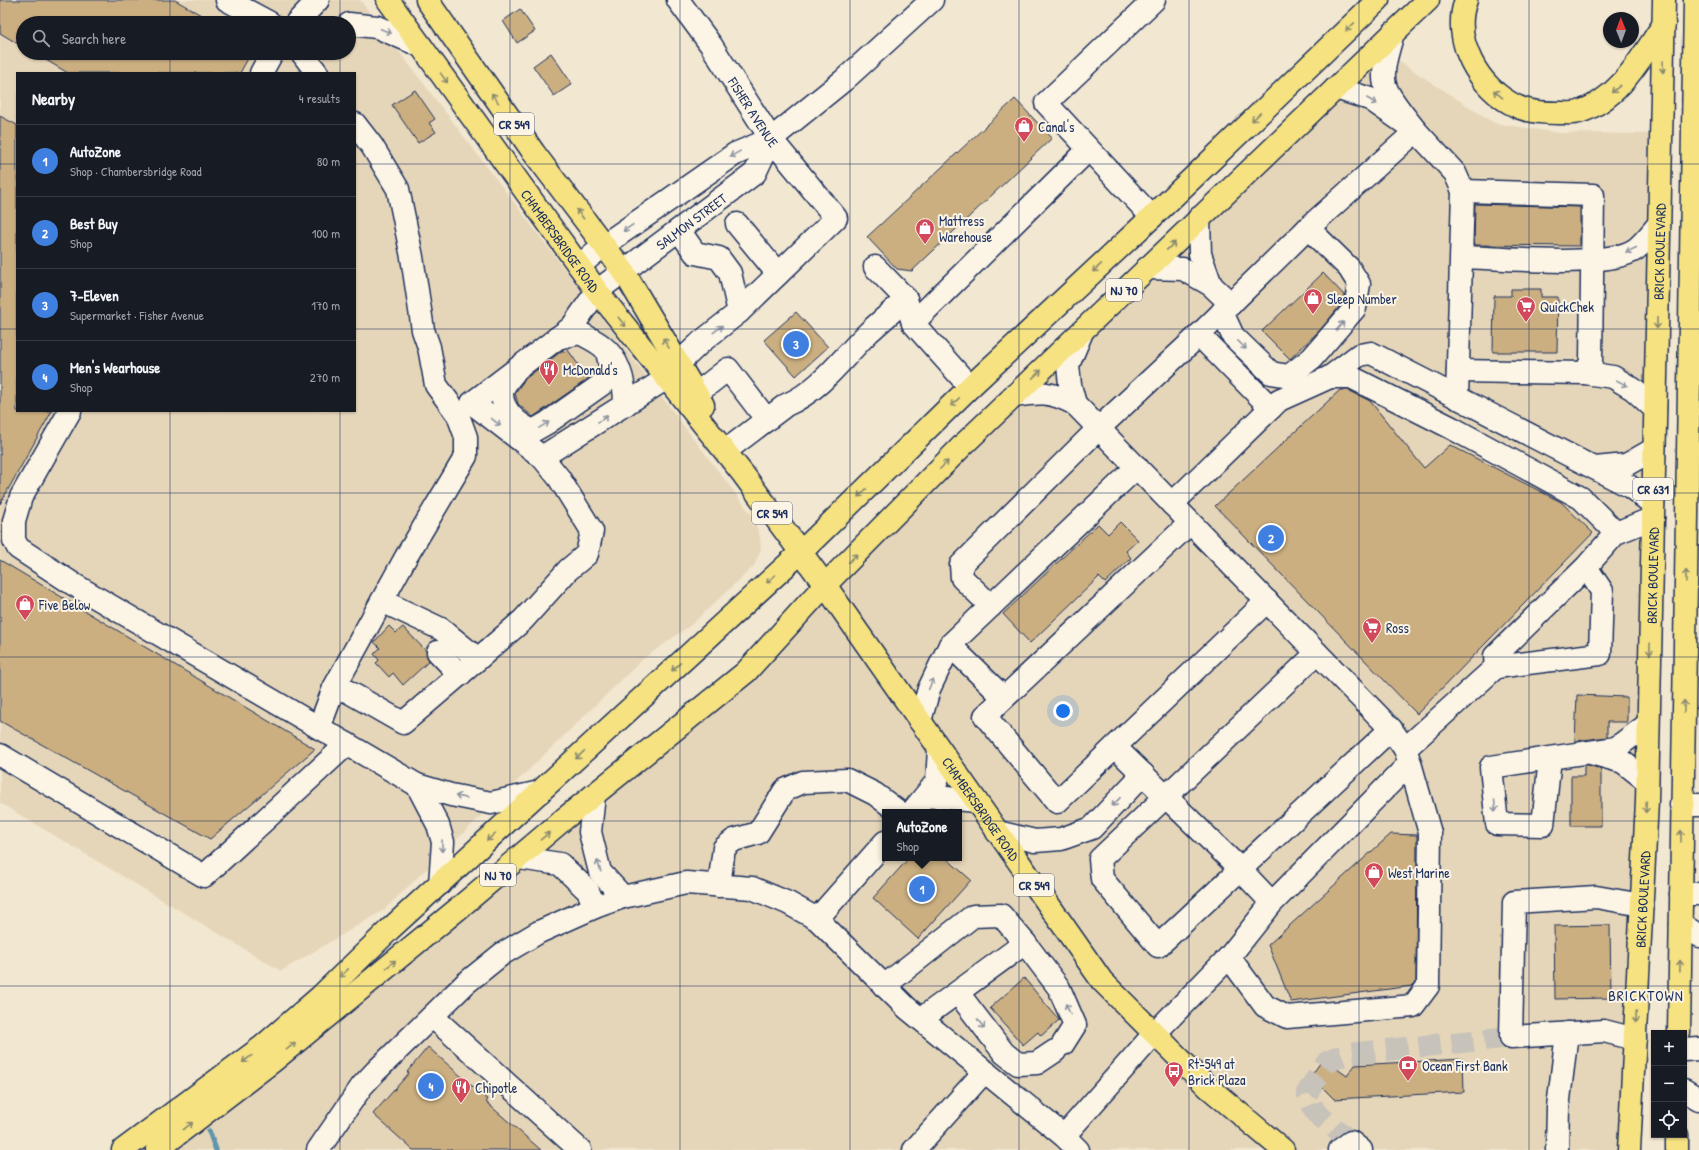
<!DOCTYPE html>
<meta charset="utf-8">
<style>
body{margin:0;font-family:"Patrick Hand",sans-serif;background:#242831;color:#f1f3f6}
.controls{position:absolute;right:12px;bottom:12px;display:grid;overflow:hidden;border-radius:0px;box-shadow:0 1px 3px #0004}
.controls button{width:36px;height:36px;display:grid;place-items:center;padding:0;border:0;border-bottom:1px solid #363941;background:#171b24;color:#f1f3f6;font:20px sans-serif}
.compass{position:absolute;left:1603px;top:12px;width:36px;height:36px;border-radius:50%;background:#171b24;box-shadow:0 1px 3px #0004;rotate:359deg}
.you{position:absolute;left:1063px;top:711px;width:14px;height:14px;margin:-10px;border:3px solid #fff;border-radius:50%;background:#1a73e8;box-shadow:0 0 0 6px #1a73e833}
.badge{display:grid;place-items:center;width:26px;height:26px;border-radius:50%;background:#d1495b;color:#fff;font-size:13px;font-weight:700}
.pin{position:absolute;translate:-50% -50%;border:2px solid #fff;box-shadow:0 1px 4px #0006}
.popup{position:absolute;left:882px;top:809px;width:80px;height:52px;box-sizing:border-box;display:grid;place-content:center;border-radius:0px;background:#171b24;filter:drop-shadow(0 1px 3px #0005);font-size:13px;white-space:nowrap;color:#9ea1a6}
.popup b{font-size:15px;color:#f1f3f6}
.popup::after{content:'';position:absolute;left:50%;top:100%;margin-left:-8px;border:8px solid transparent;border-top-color:#171b24}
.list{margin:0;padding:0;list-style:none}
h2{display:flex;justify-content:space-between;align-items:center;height:52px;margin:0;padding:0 16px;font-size:17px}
h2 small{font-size:13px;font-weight:400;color:#9ea1a6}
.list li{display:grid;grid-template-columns:26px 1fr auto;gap:12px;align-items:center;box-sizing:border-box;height:72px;padding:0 16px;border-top:1px solid #363941}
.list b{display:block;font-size:15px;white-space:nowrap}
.list p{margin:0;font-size:13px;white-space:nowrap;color:#9ea1a6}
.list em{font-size:13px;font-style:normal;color:#9ea1a6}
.icon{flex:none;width:22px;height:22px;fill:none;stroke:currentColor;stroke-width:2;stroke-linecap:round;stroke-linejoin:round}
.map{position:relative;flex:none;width:1699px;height:1150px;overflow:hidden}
.search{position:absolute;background:#171b24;box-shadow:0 1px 3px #0004;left:16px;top:16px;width:340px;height:44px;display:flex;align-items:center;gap:10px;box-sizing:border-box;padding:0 14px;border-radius:22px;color:#9ea1a6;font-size:15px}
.panel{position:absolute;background:#171b24;box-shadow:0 1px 3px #0004;left:16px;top:72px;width:340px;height:340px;border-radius:0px}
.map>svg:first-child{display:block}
.built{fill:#e6d6b9;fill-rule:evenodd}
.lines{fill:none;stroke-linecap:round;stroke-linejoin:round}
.stream{stroke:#5e96ad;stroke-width:5.5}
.building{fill:#cbaf80;stroke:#1b2f5e}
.minor-tunnel{stroke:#c7c2ba;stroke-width:22;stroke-dasharray:22 11;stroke-linecap:butt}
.minor-casing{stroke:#1b2f5e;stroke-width:25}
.major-casing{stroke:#1b2f5e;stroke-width:25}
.highway-casing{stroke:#1b2f5e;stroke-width:25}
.minor{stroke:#fcf5e5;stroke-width:22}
.major{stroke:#f6e281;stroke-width:22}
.highway{stroke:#f6e281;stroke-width:22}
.oneway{stroke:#888870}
.oneway2{stroke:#8c92a2}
.grid{fill:none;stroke:#1b2f5e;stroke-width:1;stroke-opacity:0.55}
.labels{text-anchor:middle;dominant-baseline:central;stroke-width:4;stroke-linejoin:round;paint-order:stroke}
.shield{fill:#fcf5e5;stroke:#5e6a86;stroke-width:1}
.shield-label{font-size:13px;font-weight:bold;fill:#1b2f5e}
.street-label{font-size:14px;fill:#1b2f5e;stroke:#fcf5e5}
.poi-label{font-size:14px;fill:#1b2f5e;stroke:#fcf5e5;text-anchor:start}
.neighbourhood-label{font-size:15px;letter-spacing:1px;fill:#1b2f5e;stroke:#fcf5e5}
</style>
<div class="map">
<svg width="1699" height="1150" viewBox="0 0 1699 1150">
<rect width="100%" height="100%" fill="#f2e7d1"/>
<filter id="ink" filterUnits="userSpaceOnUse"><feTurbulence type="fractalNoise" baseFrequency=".025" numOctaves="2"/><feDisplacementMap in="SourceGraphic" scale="8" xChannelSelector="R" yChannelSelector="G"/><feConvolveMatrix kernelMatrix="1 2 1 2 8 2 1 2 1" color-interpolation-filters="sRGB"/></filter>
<g filter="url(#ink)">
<!-- built -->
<g class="built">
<path d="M0,0H360L754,518L760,537L761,549L754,566L692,624L642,660L384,910L281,971L0,803ZM23,23H349V53H23ZM17,73H355V411H17Z"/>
<path d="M1377,47L1494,123L1559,133L1662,134L1629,1150H157L746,672ZM885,812H959V858H885Z"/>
</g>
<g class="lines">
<!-- stream -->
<path class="stream" d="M209,1131L216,1150"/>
</g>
<!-- building -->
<g class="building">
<path d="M0,0H175L215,23H23V47L0,33Z"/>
<path d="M520,9L535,31L517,43L503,21Z"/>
<path d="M34,53H251L240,73H68Z"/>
<path d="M551,53L572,84L554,96L533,66Z"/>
<path d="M415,90L435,119L429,123L436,132L418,143L392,105Z"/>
<path d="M1015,99L1052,138L912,271L897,269L867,237Z"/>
<path d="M0,116L17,125V411H52L0,504Z"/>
<path d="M1475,204L1580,207V246L1474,245Z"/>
<path d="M1323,273L1344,295L1343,302L1321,329L1290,359L1262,331Z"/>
<path d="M1511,289H1541V297H1558L1557,352H1493L1494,296H1511Z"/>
<path d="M796,312L828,347L796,376L764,340Z"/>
<path d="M563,350L564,352L568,350L588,379L533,417L518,404L515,393L525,379Z"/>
<path d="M1340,390H1348L1370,401L1424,468L1450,445L1561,502L1593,533L1417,714L1215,506Z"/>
<path d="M1120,522L1138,540L1126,551L1131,558L1105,583L1099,577L1030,643L1003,614L1098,524L1108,534Z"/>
<path d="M0,560L315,749L210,839L0,721Z"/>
<path d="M389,626L396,633L403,627L426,651L429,661L403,685L393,673L389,677L376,663L379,660L374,654L380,648L374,642Z"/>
<path d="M1577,695L1627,697V722H1607V737L1575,741Z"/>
<path d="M1584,765H1588L1601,769V826H1571V776H1584Z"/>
<path d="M1391,834L1417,835L1416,982L1412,986L1291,1002L1268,945Z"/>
<path d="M909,858H946L971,880L918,939L873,898Z"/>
<path d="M1610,925L1611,998L1555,999L1554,926Z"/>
<path d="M1024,978L1059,1020L1041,1036L1038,1032L1023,1045L990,1008Z"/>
<path d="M428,1047L488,1100L486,1102L541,1150H413L373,1114L409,1073L407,1072Z"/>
<path d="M1323,1059L1347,1076L1355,1065L1463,1059L1464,1092L1334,1099L1311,1076Z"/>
</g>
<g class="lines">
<!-- minor-tunnel -->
<path class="minor-tunnel" d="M1351,1142L1315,1112L1307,1093L1327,1062L1347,1054L1511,1037"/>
<defs>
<g id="minor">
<path d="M227,0L270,23"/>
<path id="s1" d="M678,0L711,45L771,139L836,218L739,312"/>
<path d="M296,23L318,0"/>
<path d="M349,24L377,27L421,46"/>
<path d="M302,53L317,73"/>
<path d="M261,73L272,53"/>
<path d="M1336,88L1370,99L1416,131C1407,119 1389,99 1385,85C1381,69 1389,48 1393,33"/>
<path d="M1152,217L1046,103L1154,0"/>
<path d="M1199,218L1200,254L1211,285"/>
<path d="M737,224L778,274"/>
<path d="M1463,257C1500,258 1608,269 1636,249C1645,242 1652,232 1659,224"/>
<path d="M579,266L604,245L735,154L771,139L844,80L932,0"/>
<path d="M875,267L906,299L913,323L970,387"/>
<path d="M1147,268L1183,269L1211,285L1231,304"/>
<path d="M1222,312L1233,336L1271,373L1289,376L1312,358L1355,308L1359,284L1349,268L1308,228"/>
<path d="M913,323L1088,150"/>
<path d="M1199,335L1271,408"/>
<path d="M557,338L580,333C587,337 596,341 602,346C620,360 625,383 625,405"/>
<path d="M678,364L701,342L739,312L730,273L719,258L695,253L679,230"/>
<path d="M1458,371L1585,373L1591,362L1593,195L1463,191"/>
<path d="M514,373C509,379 502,386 502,394C502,411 519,425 533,431L547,423L608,380L610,365L607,352"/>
<path d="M1585,373L1613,377L1633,389L1655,409"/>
<path d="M1330,377L1359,355L1371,353L1629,486L1653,504"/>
<path id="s2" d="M667,378L542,457L472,403L572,327L597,291L755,173L771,139"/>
<path d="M696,394L728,369L767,420"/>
<path d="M1013,396C1040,392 1050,391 1075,404L1070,385L1068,365L1082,332"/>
<path d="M70,411L21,497L14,521V540L18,548L73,584L417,785L451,795L491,803L540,792"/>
<path d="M728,449L786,405C820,391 843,357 869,332C881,321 894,310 906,299"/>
<path d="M1595,468L1626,465L1654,449"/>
<path d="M1172,504L1279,400L1330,377H1351L1452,428L1581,498L1616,533L1586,567L1495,656L1496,667L1600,654L1602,591L1586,567"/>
<path d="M1190,523L985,716L1057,802L1267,601"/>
<path d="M1616,533L1653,518"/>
<path d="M991,606L962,578L961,565L1099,428L1199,335L1308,228L1416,131L1455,173L1463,191L1457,398"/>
<path d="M438,652L460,675"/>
<path d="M1317,653L1100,859L1102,879L1158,946L1391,729"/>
<path d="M478,659L523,620L568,570L587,554L592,531L559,478L542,457"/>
<path d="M334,688L347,691L403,723L478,659L441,629L382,601"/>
<path d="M1004,698L950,645L1137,467"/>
<path d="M920,721L929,689L950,645"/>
<path d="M319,728L334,688L406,557L466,456V437L458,415L436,385L429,347L423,330L412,257L398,189L372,146L355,124"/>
<path d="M1115,747L1240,869L1272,903"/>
<path d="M1405,749L1496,667"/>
<path d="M1594,754L1623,762L1647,781"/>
<path d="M0,755L204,876L347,744"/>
<path d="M1550,758L1543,825L1497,824L1491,767L1616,748L1648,724"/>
<path d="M417,785L438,825L443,842L440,884"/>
<path d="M594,795L590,832L600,872L623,897"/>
<path d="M926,796L976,801"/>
<path d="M1681,805H1699"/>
<path d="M912,812L937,781L939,749"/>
<path d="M997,832L1035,841L1061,839L1092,828L1143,774"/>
<path d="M519,858L560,864L588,891L595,907"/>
<path d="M719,886L724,848L734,840L758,833L785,790L803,782L847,780L875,794L899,812"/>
<path d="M1681,894H1699"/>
<path d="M817,919L885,842"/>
<path d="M1681,924L1699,936"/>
<path d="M1229,957L1265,1006L1287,1017L1413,1006L1428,986L1430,833L1410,763"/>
<path d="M884,986L973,916L1001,915L1025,943L1059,988L1075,1025L1063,1044"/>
<path d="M958,993L1004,1053L1018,1064L1037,1063L1055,1051"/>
<path d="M433,1017L580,1150"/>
<path d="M921,1019L1025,943"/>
<path d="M1635,1039L1604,1031L1511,1037L1514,902L1596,897L1642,905"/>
<path d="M1684,1050L1699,1049"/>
<path d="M1684,1090L1699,1099"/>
<path d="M1064,1136L1154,1034L1229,957L1272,903L1410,763L1405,749L1391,729L1075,404"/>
<path d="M318,1150L362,1086L376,1071L466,983L502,954L539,932L595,907L623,897L686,883L752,888L788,903L817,919L907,1008L1064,1136L1078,1150"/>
<path d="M914,1150L985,1071"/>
<path d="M1340,1150L1351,1142L1361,1150"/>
<path d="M1557,1150L1558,1108L1567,1033"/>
</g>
<g id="major">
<path id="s3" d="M388,0L597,291L743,474L825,585L1102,981L1208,1087L1283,1150"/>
<path d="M427,0L534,153L624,272L703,405"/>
<path d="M1679,1033L1695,0"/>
<path id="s4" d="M1629,1150L1647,801L1664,0"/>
<path d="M1677,1150V1135"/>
</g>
<g id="highway">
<path d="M1466,0C1451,40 1479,89 1516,106C1528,112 1544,113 1558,113C1564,113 1573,114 1579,112C1620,99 1641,57 1664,24"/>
<path d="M123,1150L263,1046L321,996L389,930L800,553L970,387L1152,217L1378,0"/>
<path d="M157,1150L273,1061L459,908L564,819L746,672L825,585L965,443L1428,0"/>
</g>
</defs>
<!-- minor casing -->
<use href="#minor" class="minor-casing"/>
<!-- major casing -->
<use href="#major" class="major-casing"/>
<!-- highway casing -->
<use href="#highway" class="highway-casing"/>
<!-- minor -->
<use href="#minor" class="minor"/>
<!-- major -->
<use href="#major" class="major"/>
<!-- highway -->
<use href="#highway" class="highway"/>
</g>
<!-- one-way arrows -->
<defs><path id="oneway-shaft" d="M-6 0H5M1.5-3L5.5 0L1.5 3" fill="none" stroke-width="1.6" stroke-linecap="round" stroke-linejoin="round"/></defs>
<g class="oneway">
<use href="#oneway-shaft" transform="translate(1350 27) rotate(136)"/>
<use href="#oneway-shaft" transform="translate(1663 67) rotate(91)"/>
<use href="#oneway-shaft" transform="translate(444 78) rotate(54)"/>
<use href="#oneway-shaft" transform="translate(1616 89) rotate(141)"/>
<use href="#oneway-shaft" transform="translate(1498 94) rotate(-140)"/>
<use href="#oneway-shaft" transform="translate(495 98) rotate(-125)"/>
<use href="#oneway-shaft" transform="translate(1256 117) rotate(136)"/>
<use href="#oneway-shaft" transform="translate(580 214) rotate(-127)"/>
<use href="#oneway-shaft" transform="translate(1171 246) rotate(-44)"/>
<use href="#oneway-shaft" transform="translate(1097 268) rotate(137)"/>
<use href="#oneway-shaft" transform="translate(622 322) rotate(51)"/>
<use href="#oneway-shaft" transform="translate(1657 323) rotate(91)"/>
<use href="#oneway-shaft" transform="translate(666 343) rotate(-120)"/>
<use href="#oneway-shaft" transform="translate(1037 374) rotate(-43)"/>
<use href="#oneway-shaft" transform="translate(955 402) rotate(136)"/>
<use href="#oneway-shaft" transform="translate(944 465) rotate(-45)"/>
<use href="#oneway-shaft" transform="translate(862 493) rotate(136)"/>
<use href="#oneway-shaft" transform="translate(853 558) rotate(-45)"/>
<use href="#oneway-shaft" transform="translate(1686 576) rotate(-89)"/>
<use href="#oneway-shaft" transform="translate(771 579) rotate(137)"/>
<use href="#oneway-shaft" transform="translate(1650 649) rotate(91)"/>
<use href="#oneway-shaft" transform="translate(676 667) rotate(137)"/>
<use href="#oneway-shaft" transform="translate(1684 706) rotate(-89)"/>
<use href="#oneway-shaft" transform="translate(580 755) rotate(137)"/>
<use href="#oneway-shaft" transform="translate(1646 807) rotate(93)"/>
<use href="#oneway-shaft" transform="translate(545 836) rotate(-40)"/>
<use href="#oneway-shaft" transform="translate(1681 836) rotate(-90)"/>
<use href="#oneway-shaft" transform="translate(491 837) rotate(138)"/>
<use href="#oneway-shaft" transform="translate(391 964) rotate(-39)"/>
<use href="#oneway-shaft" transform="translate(1680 966) rotate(-89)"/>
<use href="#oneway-shaft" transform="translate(344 973) rotate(136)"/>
<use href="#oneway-shaft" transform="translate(1636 1017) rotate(93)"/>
<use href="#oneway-shaft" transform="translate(291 1046) rotate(-39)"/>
<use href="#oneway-shaft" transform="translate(247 1059) rotate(143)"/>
<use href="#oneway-shaft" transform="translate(188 1126) rotate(-38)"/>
</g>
<g class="oneway2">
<use href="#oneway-shaft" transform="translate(386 31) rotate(23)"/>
<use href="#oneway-shaft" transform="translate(1372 101) rotate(30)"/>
<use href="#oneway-shaft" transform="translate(735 154) rotate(151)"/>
<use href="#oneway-shaft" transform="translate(628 228) rotate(145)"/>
<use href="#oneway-shaft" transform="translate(1631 250) rotate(155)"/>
<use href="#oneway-shaft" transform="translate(1340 326) rotate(-49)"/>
<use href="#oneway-shaft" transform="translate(718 329) rotate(-38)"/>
<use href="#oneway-shaft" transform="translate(1242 345) rotate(45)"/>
<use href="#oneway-shaft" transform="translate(1622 383) rotate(28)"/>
<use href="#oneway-shaft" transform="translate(603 419) rotate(-32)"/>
<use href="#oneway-shaft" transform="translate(496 422) rotate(38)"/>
<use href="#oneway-shaft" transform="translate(544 425) rotate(-31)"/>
<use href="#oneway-shaft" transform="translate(931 684) rotate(-66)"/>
<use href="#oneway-shaft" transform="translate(461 797) rotate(-169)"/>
<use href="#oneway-shaft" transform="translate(1116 802) rotate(133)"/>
<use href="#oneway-shaft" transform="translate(1495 806) rotate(85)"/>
<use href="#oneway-shaft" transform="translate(442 846) rotate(91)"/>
<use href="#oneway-shaft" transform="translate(599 866) rotate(-108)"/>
<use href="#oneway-shaft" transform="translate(1068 1009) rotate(-113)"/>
<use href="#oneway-shaft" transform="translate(981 1024) rotate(53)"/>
</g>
</g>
<!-- grid -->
<path class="grid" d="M170,0V23M340,0V23M510,0V1150M680,0V1150M850,0V1150M1019,0V1150M1189,0V1150M1359,0V1150M1529,0V1150M170,53V73M340,53V73M0,164H17M355,164H1699M0,329H17M355,329H1699M170,411V1150M340,411V1150M0,493H1699M0,657H1699M0,821H1699M0,986H1699"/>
<!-- icons -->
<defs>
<symbol id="shop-pin" viewBox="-11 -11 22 30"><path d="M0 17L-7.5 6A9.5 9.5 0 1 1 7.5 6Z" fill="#d1495b" stroke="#fcf5e5"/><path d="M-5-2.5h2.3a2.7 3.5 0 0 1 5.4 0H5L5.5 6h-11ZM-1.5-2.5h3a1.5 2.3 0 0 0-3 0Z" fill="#fff"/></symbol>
<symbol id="supermarket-pin" viewBox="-11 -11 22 30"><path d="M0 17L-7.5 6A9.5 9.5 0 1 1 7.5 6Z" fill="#d1495b" stroke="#fcf5e5"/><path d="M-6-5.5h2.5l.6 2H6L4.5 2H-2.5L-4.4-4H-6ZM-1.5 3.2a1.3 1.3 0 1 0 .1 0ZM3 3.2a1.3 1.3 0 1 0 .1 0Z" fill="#fff"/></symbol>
<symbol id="restaurant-pin" viewBox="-11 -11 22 30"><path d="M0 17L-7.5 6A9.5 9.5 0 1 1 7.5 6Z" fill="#d1495b" stroke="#fcf5e5"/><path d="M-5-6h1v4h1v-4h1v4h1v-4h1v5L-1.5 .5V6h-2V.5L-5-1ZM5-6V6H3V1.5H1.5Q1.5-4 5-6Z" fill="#fff"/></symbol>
<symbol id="bank-pin" viewBox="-11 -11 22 30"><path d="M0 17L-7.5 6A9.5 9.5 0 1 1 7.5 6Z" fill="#d1495b" stroke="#fcf5e5"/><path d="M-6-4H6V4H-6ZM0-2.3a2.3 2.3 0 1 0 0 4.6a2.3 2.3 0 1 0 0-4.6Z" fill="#fff"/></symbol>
<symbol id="bus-pin" viewBox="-11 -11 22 30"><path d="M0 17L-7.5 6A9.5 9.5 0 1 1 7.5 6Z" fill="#d1495b" stroke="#fcf5e5"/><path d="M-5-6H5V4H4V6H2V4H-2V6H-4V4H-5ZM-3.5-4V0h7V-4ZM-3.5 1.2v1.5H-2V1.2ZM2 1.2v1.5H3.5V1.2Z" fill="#fff"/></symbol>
</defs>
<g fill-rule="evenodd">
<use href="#shop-pin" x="1013" y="115" width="22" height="30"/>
<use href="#shop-pin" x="914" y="217" width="22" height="30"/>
<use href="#shop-pin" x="1302" y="287" width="22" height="30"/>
<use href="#supermarket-pin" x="1515" y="295" width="22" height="30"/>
<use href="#restaurant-pin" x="538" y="358" width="22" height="30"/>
<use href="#shop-pin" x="14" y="593" width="22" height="30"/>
<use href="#supermarket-pin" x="1361" y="616" width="22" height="30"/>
<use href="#shop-pin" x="1363" y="861" width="22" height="30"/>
<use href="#bank-pin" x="1397" y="1054" width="22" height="30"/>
<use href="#bus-pin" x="1163" y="1060" width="22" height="30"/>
<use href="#restaurant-pin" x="450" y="1076" width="22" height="30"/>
</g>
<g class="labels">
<!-- shield labels -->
<g class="shield">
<rect x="494" y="113" width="40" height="22" rx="3"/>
<rect x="1106" y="279" width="36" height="22" rx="3"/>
<rect x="1633" y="478" width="40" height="22" rx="3"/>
<rect x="752" y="502" width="40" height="22" rx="3"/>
<rect x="480" y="864" width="36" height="22" rx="3"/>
<rect x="1014" y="874" width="40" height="22" rx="3"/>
</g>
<g class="shield-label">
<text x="514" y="124">CR 549</text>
<text x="1124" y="290">NJ 70</text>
<text x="1653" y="489">CR 631</text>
<text x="772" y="513">CR 549</text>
<text x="498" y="875">NJ 70</text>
<text x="1034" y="885">CR 549</text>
</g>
<!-- street labels -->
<g class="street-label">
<text stroke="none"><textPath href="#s1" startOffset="135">FISHER AVENUE</textPath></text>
<text stroke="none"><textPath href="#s2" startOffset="523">SALMON STREET</textPath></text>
<text stroke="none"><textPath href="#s3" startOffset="296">CHAMBERSBRIDGE ROAD</textPath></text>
<text stroke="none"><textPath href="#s4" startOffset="899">BRICK BOULEVARD</textPath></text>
<text stroke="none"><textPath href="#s4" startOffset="575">BRICK BOULEVARD</textPath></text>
<text stroke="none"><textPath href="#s3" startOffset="1003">CHAMBERSBRIDGE ROAD</textPath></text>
<text stroke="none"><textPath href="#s4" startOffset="251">BRICK BOULEVARD</textPath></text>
</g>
<!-- poi labels -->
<g class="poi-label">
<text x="1038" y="126">Canal's</text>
<text x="939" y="220">Mattress<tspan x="939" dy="16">Warehouse</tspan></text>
<text x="1327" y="298">Sleep Number</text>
<text x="1540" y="306">QuickChek</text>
<text x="563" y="369">McDonald's</text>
<text x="39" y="604">Five Below</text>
<text x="1386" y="627">Ross</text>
<text x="1388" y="872">West Marine</text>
<text x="1188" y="1063">Rt-549 at<tspan x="1188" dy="16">Brick Plaza</tspan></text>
<text x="1422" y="1065">Ocean First Bank</text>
<text x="475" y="1087">Chipotle</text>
</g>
<!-- neighbourhood labels -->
<g class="neighbourhood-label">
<text x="1646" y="995">BRICKTOWN</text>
</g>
</g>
</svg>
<div class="controls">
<button>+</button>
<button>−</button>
<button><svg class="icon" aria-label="locate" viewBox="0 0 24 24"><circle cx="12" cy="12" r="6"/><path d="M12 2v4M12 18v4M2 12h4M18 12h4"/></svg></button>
</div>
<svg class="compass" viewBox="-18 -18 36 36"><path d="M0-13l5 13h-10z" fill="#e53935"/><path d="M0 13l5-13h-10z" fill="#9ea1a6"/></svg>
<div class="you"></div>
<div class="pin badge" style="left:922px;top:889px;background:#3f7fe0">1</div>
<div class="popup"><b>AutoZone</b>Shop</div>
<div class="pin badge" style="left:1271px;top:538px;background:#3f7fe0">2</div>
<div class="pin badge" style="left:796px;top:344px;background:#3f7fe0">3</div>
<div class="pin badge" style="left:431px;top:1086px;background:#3f7fe0">4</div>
<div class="search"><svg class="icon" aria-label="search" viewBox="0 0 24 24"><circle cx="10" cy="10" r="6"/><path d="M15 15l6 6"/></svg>Search here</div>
<section class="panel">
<h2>Nearby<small>4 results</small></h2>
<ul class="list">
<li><span class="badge" style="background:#3f7fe0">1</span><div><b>AutoZone</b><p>Shop · Chambersbridge Road</p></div><em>80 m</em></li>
<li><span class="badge" style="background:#3f7fe0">2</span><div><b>Best Buy</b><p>Shop</p></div><em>100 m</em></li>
<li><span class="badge" style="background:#3f7fe0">3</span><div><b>7-Eleven</b><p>Supermarket · Fisher Avenue</p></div><em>170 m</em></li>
<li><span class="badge" style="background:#3f7fe0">4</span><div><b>Men's Wearhouse</b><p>Shop</p></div><em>270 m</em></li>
</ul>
</section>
</div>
